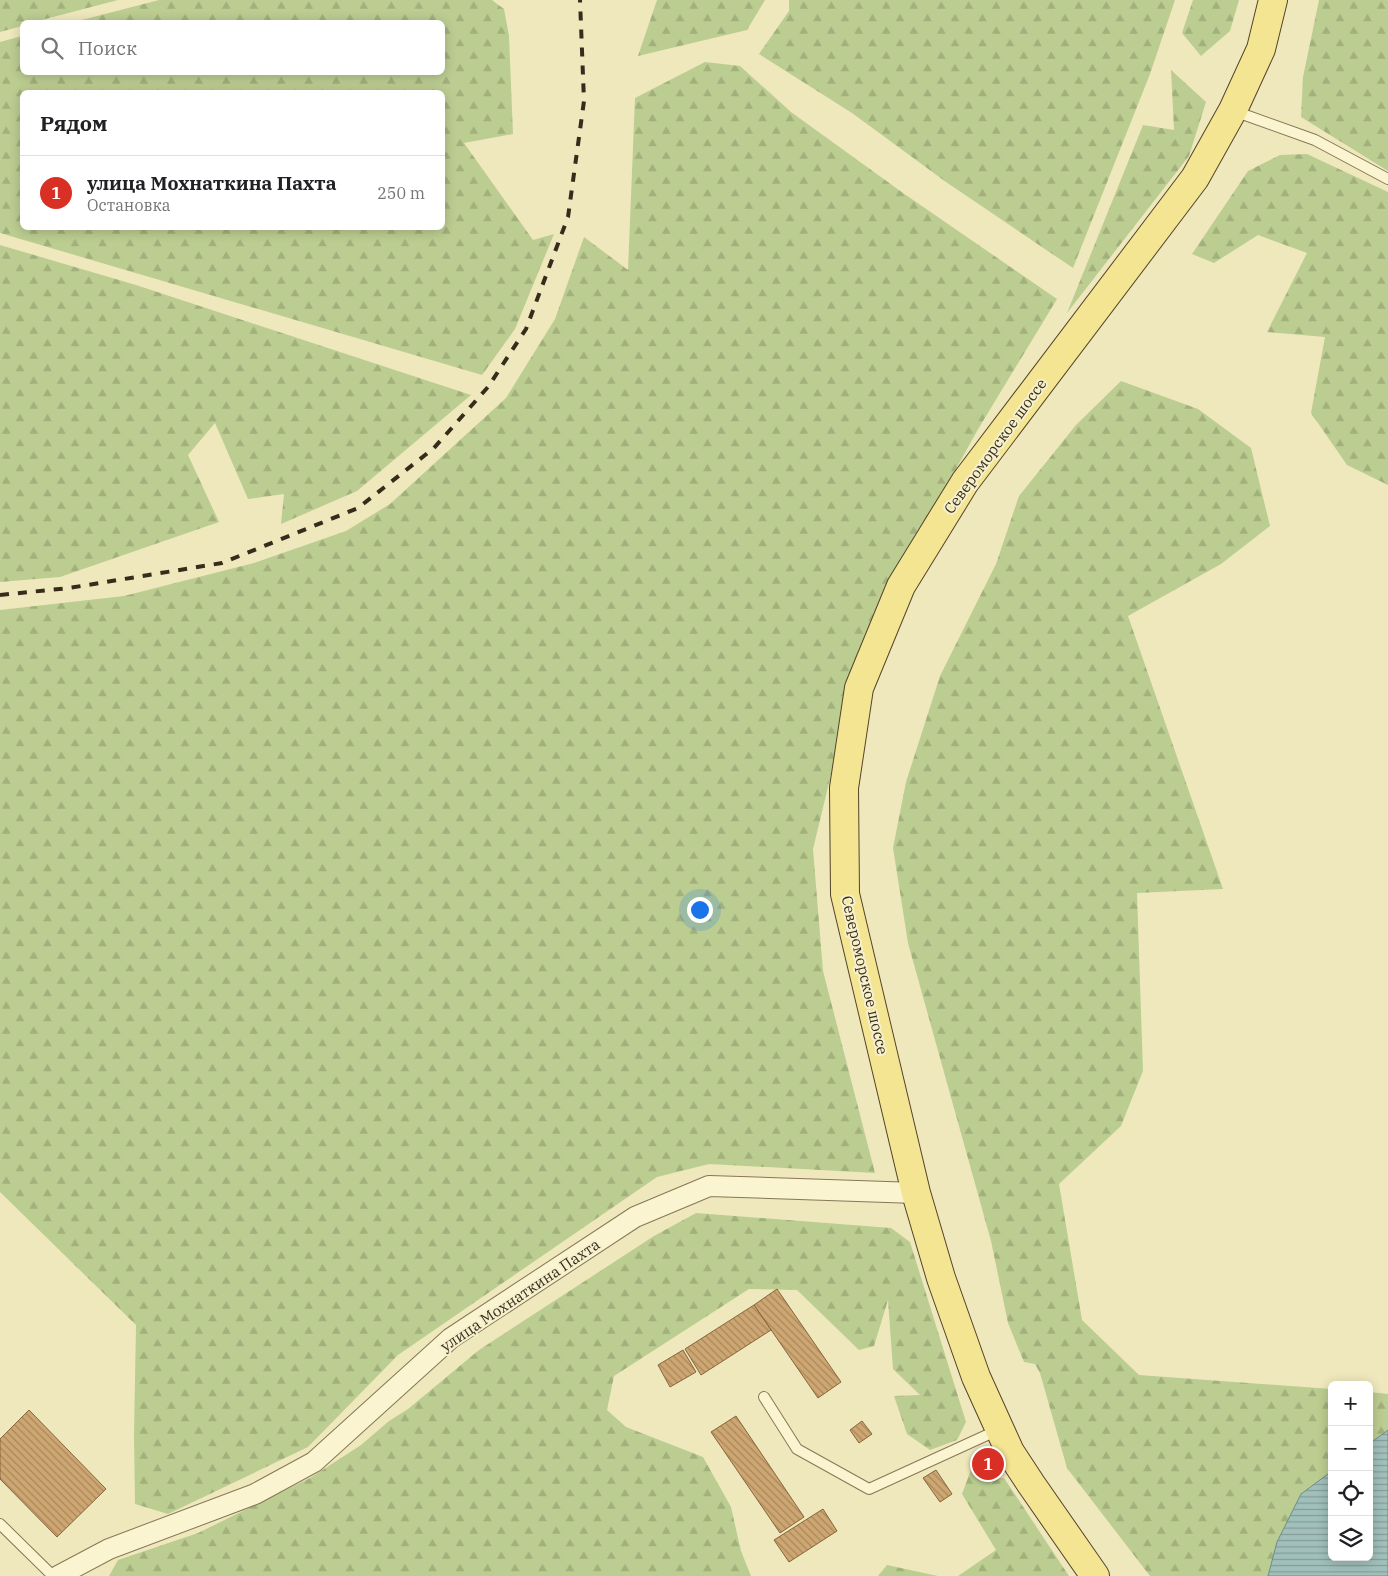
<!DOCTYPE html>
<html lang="ru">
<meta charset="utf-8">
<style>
body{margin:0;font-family:"IBM Plex Serif",serif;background:#f2f2f2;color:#202124}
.controls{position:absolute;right:15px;bottom:15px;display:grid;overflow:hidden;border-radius:8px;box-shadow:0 2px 12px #0003}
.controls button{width:45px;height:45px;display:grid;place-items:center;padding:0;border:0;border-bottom:1px solid #e0e0e0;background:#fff;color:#202124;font:25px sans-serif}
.you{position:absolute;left:699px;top:909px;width:18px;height:18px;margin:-12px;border:4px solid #fff;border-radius:50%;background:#1a73e8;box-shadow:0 0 0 8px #1a73e833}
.badge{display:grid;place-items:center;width:32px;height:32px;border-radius:50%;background:#d93025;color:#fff;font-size:16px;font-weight:700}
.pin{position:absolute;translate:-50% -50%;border:2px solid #fff;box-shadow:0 1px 5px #0006}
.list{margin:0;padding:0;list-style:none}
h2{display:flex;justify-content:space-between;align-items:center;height:65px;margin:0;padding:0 20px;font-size:21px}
h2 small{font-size:16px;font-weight:400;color:#757577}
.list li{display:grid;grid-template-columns:32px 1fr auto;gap:15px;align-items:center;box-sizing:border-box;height:75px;padding:0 20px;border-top:1px solid #e0e0e0}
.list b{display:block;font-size:19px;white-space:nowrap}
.list p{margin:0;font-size:16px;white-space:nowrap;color:#757577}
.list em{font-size:16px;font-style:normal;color:#757577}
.icon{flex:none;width:28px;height:28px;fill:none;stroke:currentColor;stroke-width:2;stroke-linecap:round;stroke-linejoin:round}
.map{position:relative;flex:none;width:1388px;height:1576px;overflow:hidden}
.search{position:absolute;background:#fff;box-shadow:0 2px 12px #0003;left:20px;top:20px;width:425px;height:55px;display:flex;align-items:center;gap:12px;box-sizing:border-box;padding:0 18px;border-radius:8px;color:#757577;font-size:19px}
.panel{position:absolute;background:#fff;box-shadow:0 2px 12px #0003;left:20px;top:90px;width:425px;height:140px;border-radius:8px}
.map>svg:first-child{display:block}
.forest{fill:url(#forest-firs);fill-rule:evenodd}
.water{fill:url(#water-rules);stroke:#688d8a}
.building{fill:url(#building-back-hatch);stroke:#86653b}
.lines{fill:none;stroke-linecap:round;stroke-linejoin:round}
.service-casing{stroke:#877756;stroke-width:12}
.minor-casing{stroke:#877756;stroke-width:22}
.primary-casing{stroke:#54442a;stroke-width:30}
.service{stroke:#faf4d0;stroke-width:10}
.minor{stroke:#faf4d0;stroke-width:20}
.primary{stroke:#f4e592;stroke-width:28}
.rail{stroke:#352c1b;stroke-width:4;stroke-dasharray:9 9;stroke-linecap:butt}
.labels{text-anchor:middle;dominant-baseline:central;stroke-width:4;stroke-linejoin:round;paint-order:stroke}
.street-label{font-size:15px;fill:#352c1b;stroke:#f6f0cc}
</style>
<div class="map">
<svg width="1388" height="1576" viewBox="0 0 1388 1576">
<defs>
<pattern id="forest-firs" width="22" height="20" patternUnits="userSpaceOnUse" patternTransform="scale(1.25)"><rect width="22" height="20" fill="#bccd91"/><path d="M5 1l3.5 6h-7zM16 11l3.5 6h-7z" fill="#a2b07c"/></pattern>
<pattern id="water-rules" width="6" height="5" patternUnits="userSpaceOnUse" patternTransform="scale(1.25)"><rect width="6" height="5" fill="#a1c0bb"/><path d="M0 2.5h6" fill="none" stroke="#849c97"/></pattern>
<pattern id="building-back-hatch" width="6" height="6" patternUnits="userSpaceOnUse" patternTransform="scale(1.25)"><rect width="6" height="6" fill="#cea671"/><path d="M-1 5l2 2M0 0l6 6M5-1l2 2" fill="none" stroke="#a8875c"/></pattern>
</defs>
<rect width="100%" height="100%" fill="#efe8bd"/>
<!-- forest -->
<g class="forest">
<path d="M0,0H118L34,22H22V26L0,32Z"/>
<path d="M159,0H492L504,9L509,36L513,134L464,143L533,240L554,234L515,329L482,375L0,233V42L22,36V72H442V22H74ZM22,92H442V228H22Z"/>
<path d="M657,0H765L747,30L638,56Z"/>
<path d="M789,0H1175L1150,74L1073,268L946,182L852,113L759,54L789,11Z"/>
<path d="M1193,0H1239L1230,31L1201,56L1182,33Z"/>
<path d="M1319,0H1388V171L1301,117L1303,77Z"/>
<path d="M705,62L740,66L791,112L903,193L1057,299L977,431L865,634L813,849L823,971L875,1173L709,1164L657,1177L398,1355L308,1447L168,1514L135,1504L134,1435L136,1325L0,1192V610L124,596L254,563L346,531L390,504L506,398L555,319L584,237L628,270L635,98Z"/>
<path d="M1171,70L1206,102L1189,156L1067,313L1143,125L1174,130Z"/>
<path d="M1307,154L1388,192V485L1347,465L1311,413L1325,337L1267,332L1307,253L1258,235L1214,263L1192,254L1248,171L1280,155Z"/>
<path d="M0,245L136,285L471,395L357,491L281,524L284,494L248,499L215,423L188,455L219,522L60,577L0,582Z"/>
<path d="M1121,381L1198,409L1251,448L1270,526L1221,564L1128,616L1223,889L1137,893L1143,1071L1121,1126L1059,1184L1082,1320L1139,1375L1332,1389V1471L1301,1494L1277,1542L1268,1576H1150L1067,1468L1040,1373L1035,1364L1024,1362L1008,1323L991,1241L908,943L893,848L906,782L940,676L996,564L1019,496L1076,425Z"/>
<path d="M696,1213L891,1228L910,1242L966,1422L957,1440L930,1450L907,1434L894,1396L920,1395L893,1369L888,1300L874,1346L859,1350L797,1290L749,1289L614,1376L607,1410L626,1427L703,1457L731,1507L741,1551L751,1576H109L118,1560L198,1533L310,1478L361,1445L389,1421L408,1409L479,1350L654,1236Z"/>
<path d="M1369,1392L1388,1394V1430L1369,1444Z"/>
<path d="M972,1467L989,1478H1004L1069,1576H958L996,1550L962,1494Z"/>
<path d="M887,1565L938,1576H878Z"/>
</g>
<!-- water -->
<path class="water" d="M1388,1430V1576H1268L1277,1542L1301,1494L1332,1471V1557H1369V1444Z"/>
<!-- building -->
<g class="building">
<path d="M777,1289L841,1382L818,1398L754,1305Z"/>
<path d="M754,1305L771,1330L701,1375L685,1349Z"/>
<path d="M683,1350L696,1372L670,1387L658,1365Z"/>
<path d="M29,1410L106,1489L57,1537L0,1479V1439Z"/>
<path d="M736,1416L804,1517L780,1533L711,1432Z"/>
<path d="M862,1421L872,1434L859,1443L850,1430Z"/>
<path d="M936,1470L952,1494L940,1502L923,1478Z"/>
<path d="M823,1509L837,1531L789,1562L774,1540Z"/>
</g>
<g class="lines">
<defs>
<g id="service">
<path d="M1234,111L1315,140L1388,179"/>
<path d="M764,1397L797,1449L869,1489L998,1430"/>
<path d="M0,1524L53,1576"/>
</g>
<path id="minor" d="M58,1576L109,1549L255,1494L314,1462L451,1338L635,1217L709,1186L916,1193"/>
<path id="primary" d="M1095,1576L1031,1484L1010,1452L976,1377L941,1278L916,1193L845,894L844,788L859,688L901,586L965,482L1195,178L1233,110L1261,49L1273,0"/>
</defs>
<!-- service casing -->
<use href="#service" class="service-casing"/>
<!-- minor casing -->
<use href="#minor" class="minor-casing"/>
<!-- primary casing -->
<use href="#primary" class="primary-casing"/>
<!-- service -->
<use href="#service" class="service"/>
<!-- minor -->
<use href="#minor" class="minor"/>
<!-- primary -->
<use href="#primary" class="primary"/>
<!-- rail -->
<path class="rail" d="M0,595L69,588L222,563L358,508L434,448L488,387L526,329L568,217L584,101L580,0"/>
</g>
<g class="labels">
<!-- street labels -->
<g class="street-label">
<text transform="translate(995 446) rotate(-54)">Североморское шоссе</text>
<text transform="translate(865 975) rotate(77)">Североморское шоссе</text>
<text transform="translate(520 1295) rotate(-34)">улица Мохнаткина Пахта</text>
</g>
</g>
</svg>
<div class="controls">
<button>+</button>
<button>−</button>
<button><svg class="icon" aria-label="locate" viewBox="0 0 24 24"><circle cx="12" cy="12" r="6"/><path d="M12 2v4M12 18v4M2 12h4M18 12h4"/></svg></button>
<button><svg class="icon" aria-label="layers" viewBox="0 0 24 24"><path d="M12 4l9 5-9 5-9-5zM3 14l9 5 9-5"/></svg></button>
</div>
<div class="you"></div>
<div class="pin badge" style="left:988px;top:1464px">1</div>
<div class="search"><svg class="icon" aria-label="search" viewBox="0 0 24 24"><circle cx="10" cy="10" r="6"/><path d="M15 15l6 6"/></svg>Поиск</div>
<section class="panel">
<h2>Рядом<small></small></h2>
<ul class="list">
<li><span class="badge">1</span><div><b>улица Мохнаткина Пахта</b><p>Остановка</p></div><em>250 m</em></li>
</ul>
</section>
</div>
